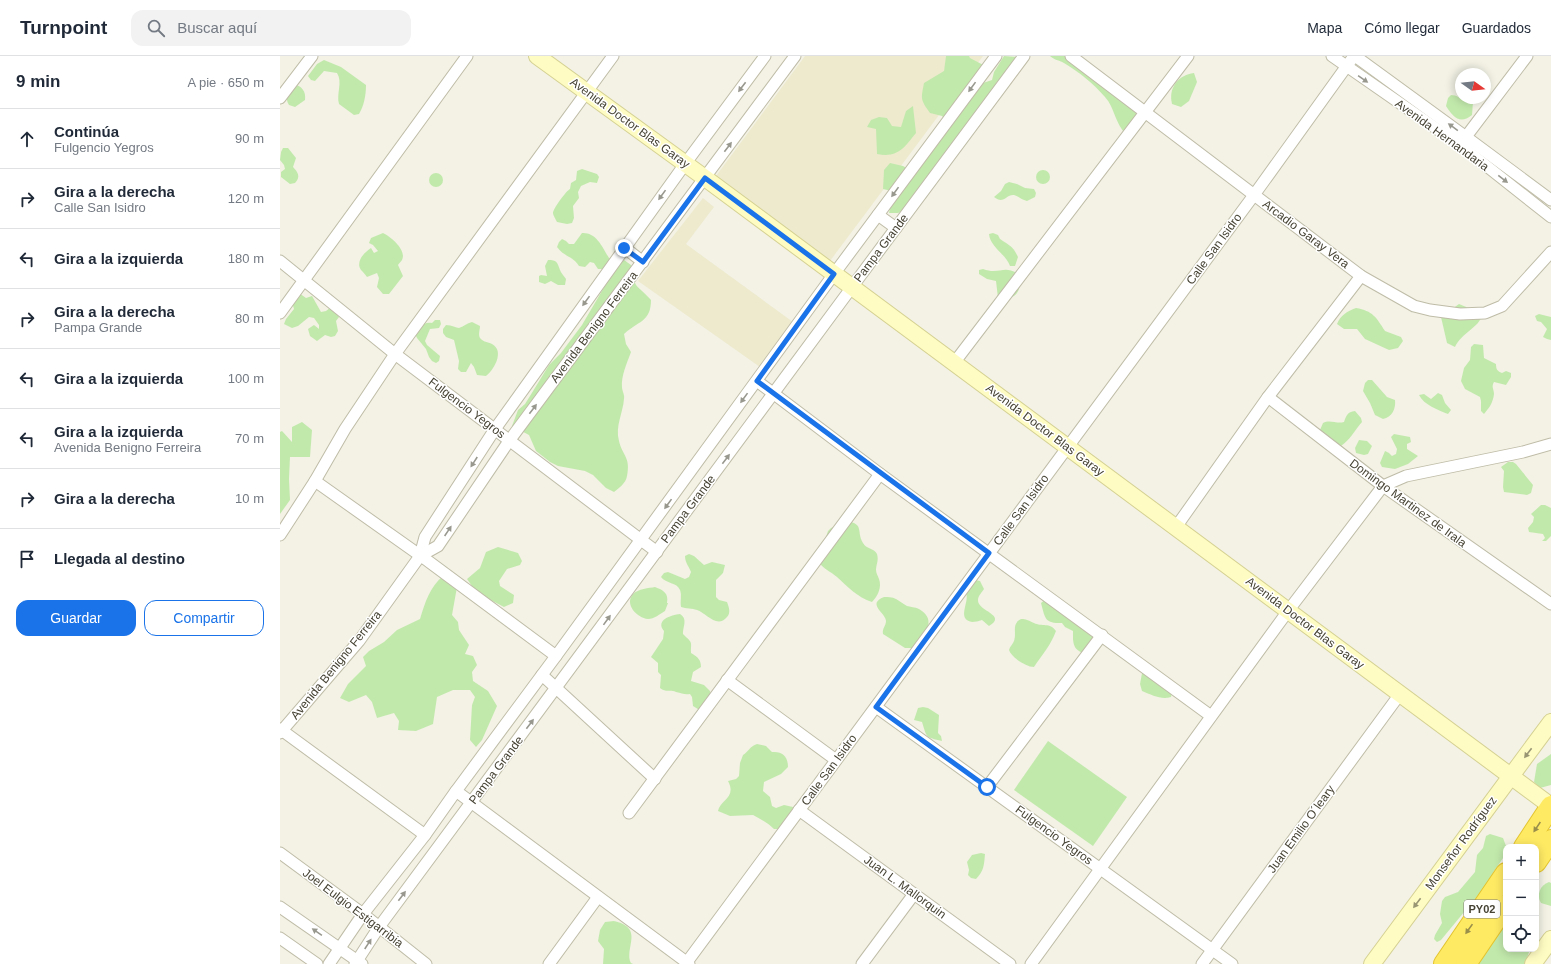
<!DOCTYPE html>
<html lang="es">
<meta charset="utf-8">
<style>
body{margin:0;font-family:Arial,sans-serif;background:#f2f2f3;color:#1f2937}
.controls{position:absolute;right:12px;bottom:12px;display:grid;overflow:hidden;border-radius:8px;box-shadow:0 2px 10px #0003}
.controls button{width:36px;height:36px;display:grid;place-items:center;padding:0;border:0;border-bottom:1px solid #e0e1e3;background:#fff;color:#1f2937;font:20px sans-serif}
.compass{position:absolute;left:1175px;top:12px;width:36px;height:36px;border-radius:50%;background:#fff;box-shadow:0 2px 10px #0003;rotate:105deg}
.stop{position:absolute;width:12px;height:12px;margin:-9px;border:3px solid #1a73e8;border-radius:50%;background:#fff}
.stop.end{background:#1a73e8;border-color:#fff;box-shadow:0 1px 4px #0008}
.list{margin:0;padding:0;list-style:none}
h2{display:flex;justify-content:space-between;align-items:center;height:52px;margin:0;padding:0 16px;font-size:17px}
h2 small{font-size:13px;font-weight:400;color:#747a83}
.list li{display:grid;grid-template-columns:26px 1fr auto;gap:12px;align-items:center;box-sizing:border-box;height:60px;padding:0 16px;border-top:1px solid #e0e1e3}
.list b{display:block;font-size:15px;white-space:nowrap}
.list p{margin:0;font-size:13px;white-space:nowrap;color:#747a83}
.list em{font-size:13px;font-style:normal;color:#747a83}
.actions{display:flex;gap:8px;padding:12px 16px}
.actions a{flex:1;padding:9px 0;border:1px solid #1a73e8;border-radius:12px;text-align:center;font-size:14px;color:#1a73e8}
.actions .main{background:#1a73e8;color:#fff}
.icon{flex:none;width:22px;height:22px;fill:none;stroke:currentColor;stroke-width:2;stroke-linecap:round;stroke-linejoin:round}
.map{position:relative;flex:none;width:1271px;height:908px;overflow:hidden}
header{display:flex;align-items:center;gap:24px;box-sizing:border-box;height:56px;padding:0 20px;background:#fff;border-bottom:1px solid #e0e1e3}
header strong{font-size:19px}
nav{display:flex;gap:22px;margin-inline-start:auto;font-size:14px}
.search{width:280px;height:36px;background:#f2f2f3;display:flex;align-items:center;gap:10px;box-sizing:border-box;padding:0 14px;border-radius:12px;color:#747a83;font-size:15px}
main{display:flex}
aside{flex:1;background:#fff}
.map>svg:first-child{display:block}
.education{fill:#edeace}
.green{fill:#c2e9ac}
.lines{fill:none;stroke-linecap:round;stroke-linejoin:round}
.street-casing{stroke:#bfbca7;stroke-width:13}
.secondary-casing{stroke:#d5d193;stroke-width:18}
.highway-casing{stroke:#e3c42f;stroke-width:22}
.street{stroke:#fff;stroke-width:11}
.secondary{stroke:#fffcc3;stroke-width:16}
.highway{stroke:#ffea64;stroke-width:20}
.oneway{fill:#99988f}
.oneway2{fill:#999674}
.oneway3{fill:#998e4a}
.route{stroke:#1a73e8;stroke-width:5}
.labels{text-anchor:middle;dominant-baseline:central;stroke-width:3;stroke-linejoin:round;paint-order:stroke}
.shield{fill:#fff;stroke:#7e7b71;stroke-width:1}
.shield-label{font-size:11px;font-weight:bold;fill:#464334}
.street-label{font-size:12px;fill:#464334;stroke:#fff}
</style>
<header>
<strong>Turnpoint</strong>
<div class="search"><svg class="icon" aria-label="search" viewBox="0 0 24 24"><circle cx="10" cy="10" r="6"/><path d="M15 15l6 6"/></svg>Buscar aquí</div>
<nav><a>Mapa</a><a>Cómo llegar</a><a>Guardados</a></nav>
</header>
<main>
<aside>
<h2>9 min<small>A pie · 650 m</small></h2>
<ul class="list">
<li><svg class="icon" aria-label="ahead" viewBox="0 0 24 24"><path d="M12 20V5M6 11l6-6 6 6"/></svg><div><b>Continúa</b><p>Fulgencio Yegros</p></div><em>90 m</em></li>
<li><svg class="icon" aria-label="right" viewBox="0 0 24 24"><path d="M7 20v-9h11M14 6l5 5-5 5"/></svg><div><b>Gira a la derecha</b><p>Calle San Isidro</p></div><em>120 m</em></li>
<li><svg class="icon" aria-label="left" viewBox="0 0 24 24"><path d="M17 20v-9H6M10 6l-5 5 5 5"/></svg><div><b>Gira a la izquierda</b></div><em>180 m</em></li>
<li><svg class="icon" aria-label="right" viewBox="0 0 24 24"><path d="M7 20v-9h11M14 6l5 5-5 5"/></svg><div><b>Gira a la derecha</b><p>Pampa Grande</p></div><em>80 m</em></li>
<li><svg class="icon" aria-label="left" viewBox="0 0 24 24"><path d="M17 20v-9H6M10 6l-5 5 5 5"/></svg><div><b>Gira a la izquierda</b></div><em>100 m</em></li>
<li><svg class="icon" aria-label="left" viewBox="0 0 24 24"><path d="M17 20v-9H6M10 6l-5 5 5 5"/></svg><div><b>Gira a la izquierda</b><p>Avenida Benigno Ferreira</p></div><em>70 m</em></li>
<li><svg class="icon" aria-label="right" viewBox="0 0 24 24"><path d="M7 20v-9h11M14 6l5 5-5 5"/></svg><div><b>Gira a la derecha</b></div><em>10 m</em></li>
<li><svg class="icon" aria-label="arrive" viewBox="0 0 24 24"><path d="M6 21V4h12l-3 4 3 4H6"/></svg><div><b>Llegada al destino</b></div></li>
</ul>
<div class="actions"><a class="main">Guardar</a><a>Compartir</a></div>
</aside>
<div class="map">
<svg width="1271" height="908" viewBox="0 0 1271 908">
<rect width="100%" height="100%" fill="#f3f2e5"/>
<!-- education -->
<g class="education">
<path d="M525,0H703L550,205L436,120Z"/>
<path d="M423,142L434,151L406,188L513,266L480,311L358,225Z"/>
</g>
<!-- green -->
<g class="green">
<path d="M666,0H689L690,2L709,12L703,27L712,24L714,16L724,0L737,1L736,5L717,26L686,79L638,148L618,157H609L611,148L620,137L603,133L604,114L610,107L623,110L630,114L668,66L662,60L650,57C640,43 641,43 644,27L664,15Z"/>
<path d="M770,0H799C802,4 806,8 810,11C828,24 859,34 856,62C856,67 849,73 846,78C835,68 835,52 825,41C813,27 799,16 784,7C779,4 774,4 770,0Z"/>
<path d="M44,4L61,11L86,29C86,39 84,50 79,58L74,59L59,48C56,38 63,26 57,17L44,15L35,25L31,24L28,20L37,8Z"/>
<path d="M914,17L917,26L909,45L901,51L892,48C888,32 898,19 914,17Z"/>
<path d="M13,28C22,30 26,35 25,44L15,51L9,49C4,41 9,36 13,28Z"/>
<path d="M1171,39C1177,39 1179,42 1183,44C1187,45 1189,44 1193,46L1192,59C1180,69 1173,61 1166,50L1168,42Z"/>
<path d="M633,50L636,77C624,92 618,102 597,98L596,73L587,71L591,64L599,61L607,62L612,70L621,71L626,55Z"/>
<path d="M3,92H8L16,102L13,111C18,116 21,121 15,127L10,128L1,121V116L5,113L4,109L0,104L1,96Z"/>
<path d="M302,113L317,118L319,121L317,127L310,126L301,130L298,136L299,142L293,150L294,162L292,167L287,168L277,166C276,164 273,159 273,157C273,153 286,135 290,133L291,127L296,124L297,115Z"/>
<circle cx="763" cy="121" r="7"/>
<circle cx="156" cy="124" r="7"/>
<path d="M729,126L737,128L745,132L754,133L756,137L755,141L747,145C742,144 738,140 734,139C726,138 724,149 714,141L721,135L725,128Z"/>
<path d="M103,177C111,181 127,194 122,204C121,206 119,207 118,209L123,220L109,238H103L97,231L99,222L97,217L87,221C85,218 83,216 81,214C75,205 85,196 91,192L94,197L98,195L93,189L89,187L91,182Z"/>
<path d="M302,177C318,176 323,194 331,205L327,213H318L314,207L310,206L305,211L299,210C293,200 284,201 277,191L279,186L282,183L286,185L289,188H294Z"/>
<path d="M713,177L718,179L720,183C730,190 733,190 738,201L735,210H730C726,198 710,191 709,178Z"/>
<path d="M268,204C277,204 277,206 280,214C281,217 284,220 286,223L285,229H278L271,225L265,228L259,226V220L261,219L267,220L265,210Z"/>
<path d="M344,204L351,209C354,234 357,228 371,244C371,266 358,265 344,278L346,288L351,296C347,307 341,320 342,331C342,335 345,339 344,343C343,357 335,370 339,385C342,399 351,401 347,420C346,427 339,432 334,436L326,432L313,419L305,415L278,410L270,406L256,395L249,379L232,370L238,354L245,348L250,340L269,309L281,297L302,269L333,216Z"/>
<path d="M703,213C719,219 723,209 737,217C744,233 737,245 718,242L716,225L707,223L699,218V214Z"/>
<path d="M19,237L26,242L32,240L41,256L46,255L51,251L59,261L56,265L58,275L55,280L51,281L45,279L37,285L30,280L28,273L34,269L39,273V269L34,262L29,261L18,270L12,272L4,268L6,263L14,253L12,246Z"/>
<path d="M1179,248L1203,258C1198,273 1182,276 1175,291L1167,287L1161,261Z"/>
<path d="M1076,252C1093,255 1096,261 1105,275L1121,281L1123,285L1118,292L1109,294L1085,283L1077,273H1064L1057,268C1060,260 1067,255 1076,252Z"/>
<path d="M1259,258L1271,261V284L1267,283L1263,281L1267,273L1261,266L1257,265L1255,260Z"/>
<path d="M155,264H160L161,268L159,272L150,273L145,285L147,289L160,300L159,305L156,307L152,305L149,301L146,293L137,282L135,278C140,272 143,265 152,267Z"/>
<path d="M192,266L200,270C200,274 198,278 200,282C203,286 208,286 212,288C225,295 214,314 206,320L197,319L194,311L191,307L186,316H181L178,313L179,305L174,284L166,281L163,277V273L166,269C172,269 176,272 179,272C183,271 187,267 192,266Z"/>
<path d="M1194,288L1203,289L1204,302L1216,308C1216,313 1217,315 1222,317L1226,315L1231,317V321L1226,329L1214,326C1211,331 1214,333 1214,338C1213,347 1209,352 1204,358L1201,355V345L1200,341L1185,333L1181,325L1184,312L1190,304L1191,291Z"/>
<path d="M1088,324H1092L1107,341L1115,344C1116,353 1112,361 1103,363L1095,359L1090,347L1083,335L1085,327Z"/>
<path d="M1158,337L1162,339L1165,347L1171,354L1168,358C1158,354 1144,349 1139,339L1144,338L1151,343Z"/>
<path d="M1075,355L1081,362L1082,366C1075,374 1070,384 1061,390L1053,386L1040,374L1043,367C1050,363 1056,368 1064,366C1066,360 1067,356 1075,355Z"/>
<path d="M22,366L32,374L30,401H10L9,423L10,444L0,458V376L2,375L12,386V371Z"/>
<path d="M1114,378L1130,381L1131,386L1127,388V393L1138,400L1128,408L1115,413L1102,411L1100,407L1105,395L1109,397L1112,400L1116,398L1117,393L1111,381Z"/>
<path d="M1079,384L1087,385L1092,390L1088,398L1084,399L1076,397L1075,392Z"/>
<path d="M1228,406H1233L1236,408L1253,429L1251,437L1247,439L1224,436L1223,431L1224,415L1221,411Z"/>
<path d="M1261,449H1265L1271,452V480L1266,485H1262L1265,482L1263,478L1249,476L1248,472L1253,466L1254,461L1251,458Z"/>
<path d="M566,465C585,468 576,475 583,487C586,493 594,492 597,498C599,504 596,509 596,514C596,517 598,520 599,523C602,531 598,540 592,546C577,541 568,531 557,521C550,515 543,513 538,505L548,475L551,472Z"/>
<path d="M218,491L238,497L242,505L240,509L227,513L219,525L220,530L234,539L233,547L224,551L197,537L187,523L200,512L206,496Z"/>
<path d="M409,498L414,500L424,509L432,506L445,509L443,517L436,524V541L439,544L447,546C449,551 451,557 447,561C437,573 426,557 417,554C412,552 406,553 401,551C400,545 402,539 400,534C397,526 386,528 381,521L384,517L388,516L405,523L409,521L411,516C409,510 405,507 405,500Z"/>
<path d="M163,520L177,531L172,559L178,566L179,574L189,589L185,598L193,600L197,609L192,616L193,625L208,635L217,650L202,684L196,691L190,684L192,649L195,641L190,634H173L157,641L153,668L136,675L118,674L119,665L114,657L97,662L92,646L86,639L69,646L60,642L68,628L86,610L83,601L89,595L104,586L117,574L140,563C145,546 150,531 163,520Z"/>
<path d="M695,524L700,525L704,533C702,536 698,540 698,544C697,555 728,559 709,570L702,564C699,565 695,566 692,566C676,563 690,546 686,537Z"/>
<path d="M375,531C383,534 389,537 387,547H388L385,555C380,558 374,563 368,563C357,562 344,548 353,538C358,533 369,532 375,531Z"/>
<path d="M604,541C608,541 612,541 616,543C620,545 623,548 627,550C630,551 635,551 639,553C659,565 643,579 634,592H625L603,578C602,572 606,570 606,565C606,557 586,548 604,541Z"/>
<path d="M766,543L812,577L814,582L803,597C792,593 793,585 793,575L785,571L782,567C764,568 765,561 761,547Z"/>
<path d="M400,558C408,563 403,570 403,578C413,588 411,584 411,597C418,601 421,604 421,611L413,616L411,625L424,629L430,635L431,640L421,655L413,650L412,641L410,638C404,639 402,637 396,636C390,633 386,637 380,632L381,619L378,616V607L371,601L383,583L384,575C375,564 391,559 400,558Z"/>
<path d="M741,563C747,563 749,565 754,567C762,571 770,566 776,575C771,589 762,599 754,611C746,611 731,601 729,594C730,590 733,588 734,585C737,576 731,568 741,563Z"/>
<path d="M863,612L892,637L891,641C881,644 872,639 862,635L860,628Z"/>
<path d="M643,651L648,652L659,659L658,677L661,680L662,685C645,681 647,682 642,666L634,664L638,652Z"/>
<path d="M768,685L847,741L813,790L734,734Z"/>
<path d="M477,688L486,690L492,696C502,695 508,700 508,711L501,718L484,726L483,735L490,741L492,750L496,752L504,749L513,751L511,760L499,773H494C488,767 480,763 473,759L450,760L438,755C440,744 457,742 448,725L456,723L459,720L460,707L463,699C468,696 470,690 477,688Z"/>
<path d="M1271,698V729L1260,732L1254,726L1257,708Z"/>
<path d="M1210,778L1223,782L1226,790L1225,799L1213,817L1204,836L1194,844L1161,884L1157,886L1154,883L1155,879L1162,867L1160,858L1162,845L1165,841L1178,836L1195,816L1197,799L1203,792L1206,780Z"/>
<path d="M701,797L705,798C704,809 704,815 696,823L691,822L688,819L689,814L687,806L692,799Z"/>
<path d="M1269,826L1271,827V850L1261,847C1256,839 1260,829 1269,826Z"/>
<path d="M334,865C365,872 344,892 351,907L353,908H323L324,893L318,885L320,874L325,866Z"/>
<path d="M1226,870V893H1250L1245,908H1195L1216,877Z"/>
</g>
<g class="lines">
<defs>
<g id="street">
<path d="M791,0L1081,220L1134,250L1150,254L1180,258L1205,257L1222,250L1271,196"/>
<path d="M1052,0L1180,89L1271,161"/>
<path d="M1075,0L1186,81L1271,144"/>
<path d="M0,42L32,0"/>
<path d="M1182,86L1247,0"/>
<path d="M598,159L616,172"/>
<path d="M345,192L363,206"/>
<path d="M0,205L115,298L377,496"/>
<path d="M0,257L187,0"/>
<path d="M674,307L908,0"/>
<path d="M477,325L600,418L931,660"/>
<path d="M988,341L1103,430L1271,548"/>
<path d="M35,425L148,505L276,600"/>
<path d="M896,471L988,341L1081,220"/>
<path d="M0,479L35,425L65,373L115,298L333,0"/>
<path d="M140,500L158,490L229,385L515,0"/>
<path d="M262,619L375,723"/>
<path d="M447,624L556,704"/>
<path d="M596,651L952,908"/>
<path d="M0,673L145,779"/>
<path d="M0,677L79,585L140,500L145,481L215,373L405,108L485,0"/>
<path d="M707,731L822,579"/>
<path d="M176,735L409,908"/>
<path d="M519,754L730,908"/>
<path d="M349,757L600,418"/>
<path d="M0,797L83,858L146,908"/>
<path d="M0,851L82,908"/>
<path d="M0,882L37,908"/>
<path d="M407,906L974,139L1074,0"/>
<path d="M49,908L83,858L145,779L176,735L276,600L554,218L716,0"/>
<path d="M75,908L99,871L572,231L744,0"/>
<path d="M269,908L318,841"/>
<path d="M582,908L634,838"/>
<path d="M751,908L1008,555L1103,430L1126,420L1243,396L1271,388"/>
<path d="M922,908L1120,638"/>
</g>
<g id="secondary">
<path d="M257,0L425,122L1271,750"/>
<path d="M1092,908L1271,666"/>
<path d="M1253,908L1271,883"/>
</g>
<g id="highway">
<path d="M1244,791L1271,750"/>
<path d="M1256,806L1271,784"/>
<path d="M1164,908L1226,817"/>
<path d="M1186,908L1226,849"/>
</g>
</defs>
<!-- street casing -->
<use href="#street" class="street-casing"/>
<!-- secondary casing -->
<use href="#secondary" class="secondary-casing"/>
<!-- highway casing -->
<use href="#highway" class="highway-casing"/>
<!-- street -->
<use href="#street" class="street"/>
<!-- secondary -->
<use href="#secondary" class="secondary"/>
<!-- highway -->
<use href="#highway" class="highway"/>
</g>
<!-- one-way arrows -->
<defs><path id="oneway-solid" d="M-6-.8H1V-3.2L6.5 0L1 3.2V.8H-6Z"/></defs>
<g class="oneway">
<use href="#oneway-solid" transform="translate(1083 23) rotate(35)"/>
<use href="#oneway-solid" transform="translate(462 31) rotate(127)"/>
<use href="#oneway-solid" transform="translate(692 31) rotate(126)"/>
<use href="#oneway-solid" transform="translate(1173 71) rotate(-144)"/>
<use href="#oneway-solid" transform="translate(448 91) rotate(-53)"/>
<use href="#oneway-solid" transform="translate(1223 123) rotate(38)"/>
<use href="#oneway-solid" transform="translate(615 136) rotate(126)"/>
<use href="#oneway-solid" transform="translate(382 139) rotate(126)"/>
<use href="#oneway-solid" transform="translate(306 245) rotate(126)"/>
<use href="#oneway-solid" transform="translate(464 342) rotate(126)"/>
<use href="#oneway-solid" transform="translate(253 353) rotate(-53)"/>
<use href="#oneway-solid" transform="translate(446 403) rotate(-53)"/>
<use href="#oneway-solid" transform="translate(194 406) rotate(123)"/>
<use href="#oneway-solid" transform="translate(388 448) rotate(126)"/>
<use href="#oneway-solid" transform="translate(168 475) rotate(-56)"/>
<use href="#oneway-solid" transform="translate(327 564) rotate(-54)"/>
<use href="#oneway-solid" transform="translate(250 668) rotate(-53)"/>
<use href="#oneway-solid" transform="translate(122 840) rotate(-53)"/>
<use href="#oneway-solid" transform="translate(37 876) rotate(-145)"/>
<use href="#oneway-solid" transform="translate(88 888) rotate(-57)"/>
</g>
<g class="oneway2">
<use href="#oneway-solid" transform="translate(1248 697) rotate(127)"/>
<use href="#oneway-solid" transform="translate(1137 847) rotate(127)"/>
</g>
<g class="oneway3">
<use href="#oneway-solid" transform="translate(1257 771) rotate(124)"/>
<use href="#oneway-solid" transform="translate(1189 873) rotate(125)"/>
</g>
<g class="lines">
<!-- route -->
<path class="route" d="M344,192L363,206L425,122L554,218L477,325L709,497L596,651L707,731"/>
</g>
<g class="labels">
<!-- shield labels -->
<rect class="shield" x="1184" y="844" width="36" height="18" rx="3"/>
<g class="shield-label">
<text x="1202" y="853">PY02</text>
</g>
<!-- street labels -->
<g class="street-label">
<text transform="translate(350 67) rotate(36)">Avenida Doctor Blas Garay</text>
<text transform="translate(1162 79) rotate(36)">Avenida Hernandaria</text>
<text transform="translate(1026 178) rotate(37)">Arcadio Garay Vera</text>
<text transform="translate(601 192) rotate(-53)">Pampa Grande</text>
<text transform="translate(934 193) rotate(-54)">Calle San Isidro</text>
<text transform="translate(314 271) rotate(-53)">Avenida Benigno Ferreira</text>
<text transform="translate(187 352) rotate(37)">Fulgencio Yegros</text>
<text transform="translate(765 374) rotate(37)">Avenida Doctor Blas Garay</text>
<text transform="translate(1128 447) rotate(36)">Domingo Martinez de Irala</text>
<text transform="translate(408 453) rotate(-53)">Pampa Grande</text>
<text transform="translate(741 454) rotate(-54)">Calle San Isidro</text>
<text transform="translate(1025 567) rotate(37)">Avenida Doctor Blas Garay</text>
<text transform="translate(56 609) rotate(-51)">Avenida Benigno Ferreira</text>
<text transform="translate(216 714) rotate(-53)">Pampa Grande</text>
<text transform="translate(549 714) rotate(-54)">Calle San Isidro</text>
<text transform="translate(1021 773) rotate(-54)">Juan Emilio O´leary</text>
<text transform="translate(774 779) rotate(36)">Fulgencio Yegros</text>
<text transform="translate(1181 787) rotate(-54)">Monseñor Rodríguez</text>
<text transform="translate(625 831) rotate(36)">Juan L. Mallorquin</text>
<text transform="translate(73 852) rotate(37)">Joel Eulgio Estigarribia</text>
</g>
</g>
</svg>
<div class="controls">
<button>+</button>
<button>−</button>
<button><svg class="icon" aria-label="locate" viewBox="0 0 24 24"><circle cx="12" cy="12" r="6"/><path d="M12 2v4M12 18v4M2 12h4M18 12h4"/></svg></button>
</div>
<svg class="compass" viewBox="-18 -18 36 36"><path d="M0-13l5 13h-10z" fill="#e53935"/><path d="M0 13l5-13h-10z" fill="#747a83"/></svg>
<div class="stop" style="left:707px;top:731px"></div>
<div class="stop end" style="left:344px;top:192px"></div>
</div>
</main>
